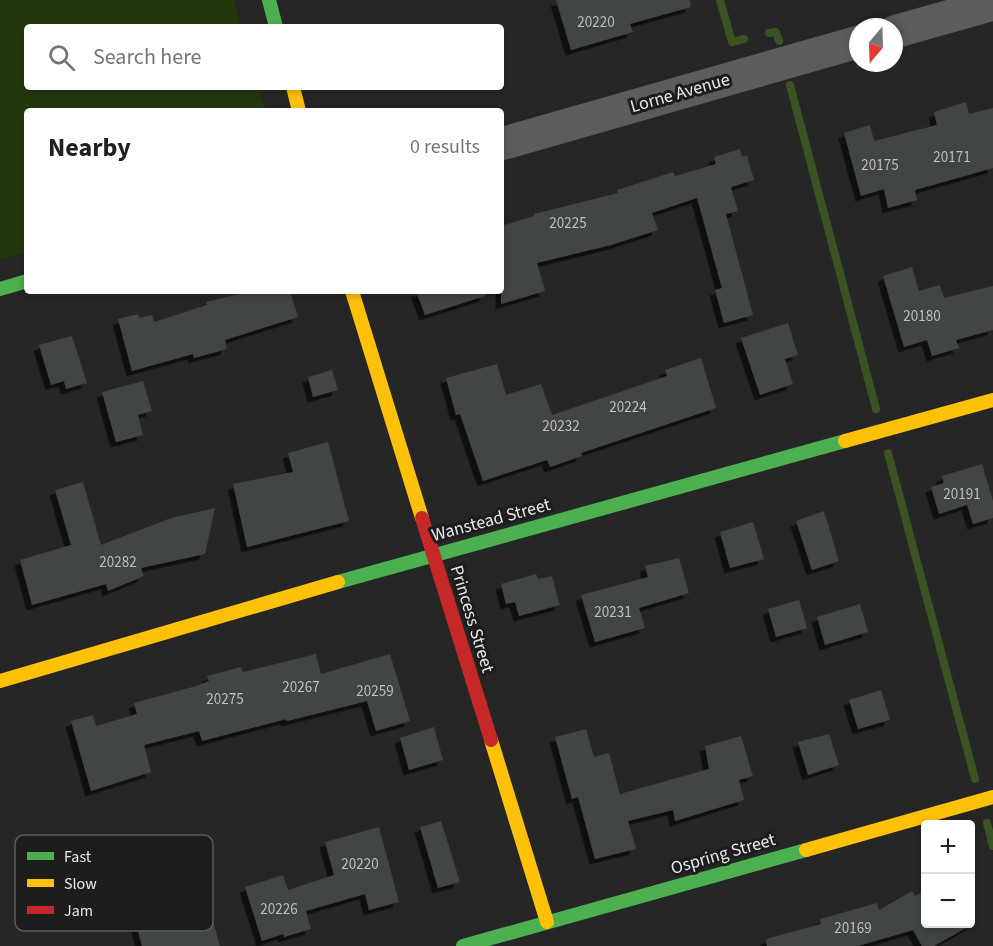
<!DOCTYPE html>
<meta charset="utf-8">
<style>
body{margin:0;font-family:"Source Sans 3",sans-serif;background:#f6f6f6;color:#202124}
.controls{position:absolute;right:18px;bottom:18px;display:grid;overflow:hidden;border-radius:6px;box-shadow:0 3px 9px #0003}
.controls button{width:54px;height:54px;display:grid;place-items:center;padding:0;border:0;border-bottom:2px solid #e0e0e0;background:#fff;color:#202124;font:30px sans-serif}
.compass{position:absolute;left:849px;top:18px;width:54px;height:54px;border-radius:50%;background:#fff;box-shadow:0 3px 9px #0003;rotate:199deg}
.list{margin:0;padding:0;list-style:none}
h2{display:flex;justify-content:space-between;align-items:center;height:78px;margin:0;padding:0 24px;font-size:26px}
h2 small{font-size:20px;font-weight:400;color:#757577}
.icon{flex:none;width:33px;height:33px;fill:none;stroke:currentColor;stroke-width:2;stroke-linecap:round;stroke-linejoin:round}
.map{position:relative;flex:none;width:993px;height:946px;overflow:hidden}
.search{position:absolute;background:#fff;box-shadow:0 3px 9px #0003;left:24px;top:24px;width:480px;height:66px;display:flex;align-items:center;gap:15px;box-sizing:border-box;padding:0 21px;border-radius:6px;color:#757577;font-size:22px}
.panel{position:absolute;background:#fff;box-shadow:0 3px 9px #0003;left:24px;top:108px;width:480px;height:186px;border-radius:6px}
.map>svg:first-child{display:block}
.green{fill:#23370d}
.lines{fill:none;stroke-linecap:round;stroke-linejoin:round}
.stream{stroke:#3b5323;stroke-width:8}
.building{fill:#434444;filter:url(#shadow)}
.street{stroke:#5b5c5b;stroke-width:33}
.fast{stroke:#4caf50;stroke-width:14}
.slow{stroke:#ffc107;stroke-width:14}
.jam{stroke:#c62828;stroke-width:14}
.labels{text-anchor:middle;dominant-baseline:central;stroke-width:6;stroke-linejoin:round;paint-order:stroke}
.number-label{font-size:15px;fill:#bebfbe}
.street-label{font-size:18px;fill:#e7e8e7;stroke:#1d1e1c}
.key{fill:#1d1e1c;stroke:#5a5b59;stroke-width:1.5}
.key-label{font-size:16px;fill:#e7e8e7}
</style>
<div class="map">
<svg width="993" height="946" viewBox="0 0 993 946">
<defs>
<filter id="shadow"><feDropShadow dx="-5.5" dy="5.5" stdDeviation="0" flood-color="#0009"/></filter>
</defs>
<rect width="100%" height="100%" fill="#262626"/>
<!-- green -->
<path class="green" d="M0,0H234L241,27H27V87H259L265,111H27V252L0,260Z"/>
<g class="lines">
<!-- stream -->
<g class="stream">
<path d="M720,0L732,42L744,39"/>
<path d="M769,33L776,32L779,41"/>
<path d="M790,85L876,409"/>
<path d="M888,453L975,779"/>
<path d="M987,823L993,846"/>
</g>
</g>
<!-- building -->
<g class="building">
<path d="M556,0H690L691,7L630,24L633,32L571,50Z"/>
<path d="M966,102L969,114L993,108V168L915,190L917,200L888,208L884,189L861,196L844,133L870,125L874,141L937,125L934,112Z"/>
<path d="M740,149L742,157L747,155L754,180L731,187L738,211L726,214L753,315L724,323L715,290L722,288L697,198L652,213L658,230L611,245L537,263L545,291L501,304V226L534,216V214L618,193L617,190L673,172L675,176L716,164L714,157Z"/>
<path d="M912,267L919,291L940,285L944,298L993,286V330L956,340L959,348L932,356L927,340L904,347L883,276Z"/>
<path d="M251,291H290L298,317L225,340L227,349L194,358L193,354L132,371L118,319L138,314L139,318L152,315L154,322L207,305L206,302Z"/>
<path d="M416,291H485V296L425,315Z"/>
<path d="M788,323L798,355L785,359L793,384L760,395L741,338Z"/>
<path d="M72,336L87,383L66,389L64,381L51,385L39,345Z"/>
<path d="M701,358L716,408L581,453L582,456L550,467L547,460L483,481L460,414L456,415L446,378L497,364L506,395L541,384L552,415L667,376L665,370Z"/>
<path d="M332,370L338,390L313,397L308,377Z"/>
<path d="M143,381L152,411L138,415L143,435L116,442L102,392Z"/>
<path d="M328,442L349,521L247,547L233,484L293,472L288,453Z"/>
<path d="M982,464L993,501V518L973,524L967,505L939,514L931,487L944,483L942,476Z"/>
<path d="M83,482L101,545L171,518L215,508L205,554L141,568L144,576L108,591L106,584L32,605L20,560L71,545L55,490Z"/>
<path d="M824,511L839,561L812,570L796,521Z"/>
<path d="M753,522L764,559L730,568L720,532Z"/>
<path d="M679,558L689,593L639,608L645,628L595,642L581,595L648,577L645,566Z"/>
<path d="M536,574L538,579L552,576L560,605L519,616L515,602L506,604L501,584Z"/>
<path d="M799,600L807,628L776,637L768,609Z"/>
<path d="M860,604L868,632L825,645L817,617Z"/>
<path d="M316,654L321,674L390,654L410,721L376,731L367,701L287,721L286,719L202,741L199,731L144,745L151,772L91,791L71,721L93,715L96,726L137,714L134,703L196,686L209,681L207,676L241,667L243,672Z"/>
<path d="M881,690L890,720L858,729L849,700Z"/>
<path d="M434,727L443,760L409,770L400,738Z"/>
<path d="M586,729L594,757L609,753L620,794L709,769L705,746L741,736L753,776L739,780L744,800L675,821L673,810L628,821L636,849L595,859L578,797L572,799L555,737Z"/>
<path d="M829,734L839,765L808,775L798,742Z"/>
<path d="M441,821L460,882L438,888L420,827Z"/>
<path d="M379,827L399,902L369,910L365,894L306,911L311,929L284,937L283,934L262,941L245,887L283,875L288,890L334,875L325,842Z"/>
<path d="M155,876L166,915L208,903L220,946H142L125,884Z"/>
<path d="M926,890V924H973L934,946H922L913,930L858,946H767L766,939L821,924L820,919L877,903L879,910L912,891L915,896Z"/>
</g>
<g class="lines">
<!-- street -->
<g class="street">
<path d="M894,32L993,4"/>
<path d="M501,144L858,42"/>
</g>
<!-- fast -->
<g class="fast">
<path d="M269,0L276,27"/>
<path d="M0,289L27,281"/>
<path d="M338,582L845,441"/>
<path d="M463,946L806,850"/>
</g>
<!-- slow -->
<g class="slow">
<path d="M293,87L299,111"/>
<path d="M352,291L422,518"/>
<path d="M845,441L993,400"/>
<path d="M0,681L338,582"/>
<path d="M491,740L547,922"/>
<path d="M806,850L993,797"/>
</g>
<!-- jam -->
<path class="jam" d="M422,518L491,740"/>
</g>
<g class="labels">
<!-- number labels -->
<g class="number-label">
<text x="596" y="22">20220</text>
<text x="952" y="157">20171</text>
<text x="880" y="165">20175</text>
<text x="568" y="223">20225</text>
<text x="922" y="316">20180</text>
<text x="628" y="407">20224</text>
<text x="561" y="426">20232</text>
<text x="962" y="494">20191</text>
<text x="118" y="562">20282</text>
<text x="613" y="612">20231</text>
<text x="301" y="687">20267</text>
<text x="375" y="691">20259</text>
<text x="225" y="699">20275</text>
<text x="360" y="864">20220</text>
<text x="279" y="909">20226</text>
<text x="853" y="928">20169</text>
</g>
<!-- street labels -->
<g class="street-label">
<text transform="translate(680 93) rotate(-16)">Lorne Avenue</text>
<text transform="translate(491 520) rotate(-15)">Wanstead Street</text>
<text transform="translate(472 619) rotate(73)">Princess Street</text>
<text transform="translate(723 854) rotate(-16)">Ospring Street</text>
</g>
</g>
<!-- legend -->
<rect x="15" y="835" width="198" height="96" rx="9" class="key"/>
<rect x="27" y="852" width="27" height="8" fill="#4caf50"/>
<rect x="27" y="879" width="27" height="8" fill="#ffc107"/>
<rect x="27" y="906" width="27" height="8" fill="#c62828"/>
<g class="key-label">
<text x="64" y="862">Fast</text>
<text x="64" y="889">Slow</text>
<text x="64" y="916">Jam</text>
</g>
</svg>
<div class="controls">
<button>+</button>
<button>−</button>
</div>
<svg class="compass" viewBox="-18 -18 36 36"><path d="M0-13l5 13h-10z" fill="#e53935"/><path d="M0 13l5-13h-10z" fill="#757577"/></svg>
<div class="search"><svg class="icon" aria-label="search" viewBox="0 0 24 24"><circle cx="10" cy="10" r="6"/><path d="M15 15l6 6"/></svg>Search here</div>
<section class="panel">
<h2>Nearby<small>0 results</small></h2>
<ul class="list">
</ul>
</section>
</div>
